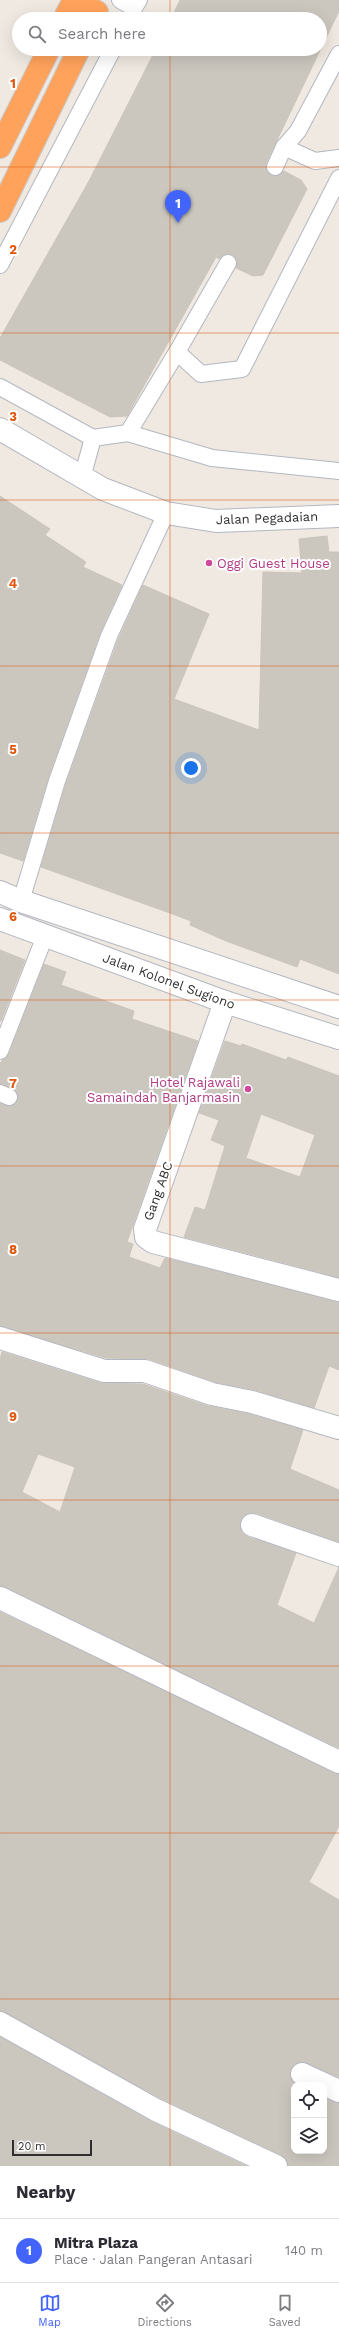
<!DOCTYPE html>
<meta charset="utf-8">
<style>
body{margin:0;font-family:"Work Sans",sans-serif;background:#f7f7f7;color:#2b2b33}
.controls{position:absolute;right:12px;bottom:12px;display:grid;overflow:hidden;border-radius:8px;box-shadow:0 4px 16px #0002}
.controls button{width:36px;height:36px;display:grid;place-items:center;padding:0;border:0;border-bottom:1px solid #e1e1e2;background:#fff;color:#2b2b33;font:20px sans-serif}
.scale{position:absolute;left:12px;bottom:10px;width:80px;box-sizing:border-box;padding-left:4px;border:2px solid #2e2e2e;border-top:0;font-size:11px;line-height:14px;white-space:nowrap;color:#2e2e2e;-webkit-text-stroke:3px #fff;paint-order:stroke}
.you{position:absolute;left:191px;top:768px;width:14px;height:14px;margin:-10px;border:3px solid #fff;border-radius:50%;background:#1a73e8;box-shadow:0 0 0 6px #1a73e833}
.badge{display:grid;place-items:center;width:26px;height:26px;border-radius:50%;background:#4264fb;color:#fff;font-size:13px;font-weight:700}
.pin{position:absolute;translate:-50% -33px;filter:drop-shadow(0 1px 2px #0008)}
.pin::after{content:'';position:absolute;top:21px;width:14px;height:12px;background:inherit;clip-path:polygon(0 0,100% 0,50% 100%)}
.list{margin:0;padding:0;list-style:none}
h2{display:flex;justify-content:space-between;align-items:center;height:52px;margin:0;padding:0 16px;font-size:17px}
h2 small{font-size:13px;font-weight:400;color:#7c7c81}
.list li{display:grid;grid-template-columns:26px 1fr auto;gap:12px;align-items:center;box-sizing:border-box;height:64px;padding:0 16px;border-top:1px solid #e1e1e2}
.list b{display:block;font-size:15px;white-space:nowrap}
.list p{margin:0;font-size:13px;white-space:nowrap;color:#7c7c81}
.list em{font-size:13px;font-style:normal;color:#7c7c81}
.icon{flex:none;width:22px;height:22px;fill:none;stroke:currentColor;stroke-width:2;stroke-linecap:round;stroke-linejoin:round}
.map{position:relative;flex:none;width:339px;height:2166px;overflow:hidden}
.search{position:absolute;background:#fff;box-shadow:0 4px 16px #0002;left:12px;right:12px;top:12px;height:44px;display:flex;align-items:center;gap:10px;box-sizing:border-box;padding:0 14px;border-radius:22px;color:#7c7c81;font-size:15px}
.sheet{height:116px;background:#fff}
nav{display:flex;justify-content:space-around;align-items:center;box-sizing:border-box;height:56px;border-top:1px solid #e1e1e2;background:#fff;font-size:11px;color:#7c7c81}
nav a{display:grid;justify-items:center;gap:2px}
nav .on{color:#4264fb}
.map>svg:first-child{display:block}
.building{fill:#cbc7bf;stroke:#cbc5ba;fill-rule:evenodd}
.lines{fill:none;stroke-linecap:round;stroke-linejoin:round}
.lane-casing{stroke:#b4b7c1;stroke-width:18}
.street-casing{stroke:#b4b7c1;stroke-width:24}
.secondary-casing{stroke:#b4b7c1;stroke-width:24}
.highway-casing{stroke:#c9c9c9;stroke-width:24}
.lane{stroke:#fff;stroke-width:16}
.street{stroke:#fff;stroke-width:22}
.secondary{stroke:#fff;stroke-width:22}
.highway{stroke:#ffa35c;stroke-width:22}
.grid{fill:none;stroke:#df570e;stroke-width:1;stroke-opacity:0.55}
.hotel-dot{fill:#d1479c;stroke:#fff;stroke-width:1.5}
.labels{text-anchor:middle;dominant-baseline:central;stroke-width:4;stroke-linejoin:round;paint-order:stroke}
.street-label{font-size:13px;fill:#2e2e2e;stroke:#fff}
.hotel-label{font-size:13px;fill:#b23c85;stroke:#fff;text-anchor:start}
.grid-label{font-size:13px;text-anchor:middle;font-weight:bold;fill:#df570e;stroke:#fff;stroke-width:4;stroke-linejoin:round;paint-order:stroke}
</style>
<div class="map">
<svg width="339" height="2166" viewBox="0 0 339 2166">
<rect width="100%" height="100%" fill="#efe9e1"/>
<!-- building -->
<g class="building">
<path d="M180,0H339V11L266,163V168L271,175L276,176L284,171L301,180L307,189L263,275L253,276L236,268V259L232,255H224L219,259L216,257L127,416L110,417L0,360V338L89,181L156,49H320V19H171Z"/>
<path d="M0,496L50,529L45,535L86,562L83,567L122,585L100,633L48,778L23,861L0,853Z"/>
<path d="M327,536L329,552H339V974L300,959L297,967L226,941L190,925L191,921L170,913L41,867L66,784L118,640L143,585L209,614L174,699L259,730L263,572L302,573L299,539Z"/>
<path d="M0,950L25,960L1,1021H0Z"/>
<path d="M44,964L66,972L61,985L134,1011L132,1019L198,1041L128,1239L127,1242L133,1244L129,1257L160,1268L165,1258L339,1302V1370L329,1366L314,1408L256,1390L215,1382L149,1359L106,1358L0,1326V1103L10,1106L17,1101L18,1096L13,1089L0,1084V1063L9,1054Z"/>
<path d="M225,1041L241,1046L242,1044L286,1060L288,1057L339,1076V1277L184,1237L195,1207L205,1210L225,1146L211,1140L219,1120L199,1113ZM261,1114L315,1135L300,1177L246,1158Z"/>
<path d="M2,1352L100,1383L143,1384L208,1406L249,1414L303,1430L290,1469L339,1490V1542L256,1513H249L244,1516L240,1527L242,1533L248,1537L296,1553L277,1605L314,1623L339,1567V1748L0,1586V1359ZM38,1454L75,1467L60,1512L22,1492Z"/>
<path d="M0,1612L339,1774V1826L309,1882L339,1900V2077L301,2062L294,2064L290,2075L296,2085H294V2151H324V2098L339,2103V2166H288L286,2159L281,2155L162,2099L0,2011Z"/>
<path d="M0,2037L150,2121L246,2166H0Z"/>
</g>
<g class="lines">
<defs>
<g id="lane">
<path d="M120,0L134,8L139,0"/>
<path d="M284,147L298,131L339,54"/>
<path d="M275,167L284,147L315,161L339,158"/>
<path d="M0,265L113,49"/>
<path d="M177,352L228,263"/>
<path d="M0,387L93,438"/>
<path d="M128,433L212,458L339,471"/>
<path d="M82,478L93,438L128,433L177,352L201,374L242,369L339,178"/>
<path d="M21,901L57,781L109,636L166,513"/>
<path d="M0,1051L45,936"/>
<path d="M0,1093L9,1097"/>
</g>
<g id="street">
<path d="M225,1002L145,1229L146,1237L153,1242L339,1290"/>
<path d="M0,1338L104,1371H145L212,1394L252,1402L339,1428"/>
<path d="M252,1525L339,1555"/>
<path d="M0,1598L339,1762"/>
<path d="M0,2023L156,2110L276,2166"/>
<path d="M302,2074L339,2091"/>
</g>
<g id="secondary">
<path d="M0,429L103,489L166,513L216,521L339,516"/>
<path d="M0,892L21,901L339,1007"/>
<path d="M0,919L225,1002L339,1038"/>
</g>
<g id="highway">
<path d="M77,0L97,12"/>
<path d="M64,19L74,0"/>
<path d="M0,147L49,49"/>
<path d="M0,211L79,49"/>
</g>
</defs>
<!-- lane casing -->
<use href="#lane" class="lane-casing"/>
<!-- street casing -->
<use href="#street" class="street-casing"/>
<!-- secondary casing -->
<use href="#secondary" class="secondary-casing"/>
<!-- highway casing -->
<use href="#highway" class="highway-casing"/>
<!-- lane -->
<use href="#lane" class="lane"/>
<!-- street -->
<use href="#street" class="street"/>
<!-- secondary -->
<use href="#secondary" class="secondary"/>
<!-- highway -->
<use href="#highway" class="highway"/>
</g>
<!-- grid -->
<path class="grid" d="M170,0V19M170,49V2166M0,167H339M0,333H339M0,500H339M0,666H339M0,833H339M0,1000H339M0,1166H339M0,1333H339M0,1500H339M0,1666H339M0,1833H339M0,1999H339"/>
<!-- markers -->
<g class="hotel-dot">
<circle cx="209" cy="563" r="4"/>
<circle cx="248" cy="1089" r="4"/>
</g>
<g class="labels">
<!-- street labels -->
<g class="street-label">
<text transform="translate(267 518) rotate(-2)">Jalan Pegadaian</text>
<text transform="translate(169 981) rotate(20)">Jalan Kolonel Sugiono</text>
<text transform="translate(158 1191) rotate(-70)">Gang ABC</text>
</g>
<!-- hotel labels -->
<g class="hotel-label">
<text x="217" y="563">Oggi Guest House</text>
<text x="240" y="1082" text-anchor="end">Hotel Rajawali<tspan x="240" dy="15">Samaindah Banjarmasin</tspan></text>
</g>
</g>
<g class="grid-label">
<text x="13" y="88">1</text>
<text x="13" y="254">2</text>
<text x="13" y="421">3</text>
<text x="13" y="588">4</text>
<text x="13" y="754">5</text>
<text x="13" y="921">6</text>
<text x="13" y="1088">7</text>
<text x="13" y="1254">8</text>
<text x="13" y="1421">9</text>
</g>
</svg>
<div class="controls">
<button><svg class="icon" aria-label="locate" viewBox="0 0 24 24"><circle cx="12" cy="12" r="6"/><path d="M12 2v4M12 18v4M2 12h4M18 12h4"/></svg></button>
<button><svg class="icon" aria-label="layers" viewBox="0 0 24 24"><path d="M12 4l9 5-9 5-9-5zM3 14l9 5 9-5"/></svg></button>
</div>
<div class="scale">20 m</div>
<div class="you"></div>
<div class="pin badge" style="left:178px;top:223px">1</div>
<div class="search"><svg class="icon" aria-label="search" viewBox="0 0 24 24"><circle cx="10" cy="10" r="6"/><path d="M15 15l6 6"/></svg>Search here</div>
</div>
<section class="sheet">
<h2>Nearby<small></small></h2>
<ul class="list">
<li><span class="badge">1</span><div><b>Mitra Plaza</b><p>Place · Jalan Pangeran Antasari</p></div><em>140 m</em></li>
</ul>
</section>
<nav>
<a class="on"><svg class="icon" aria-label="map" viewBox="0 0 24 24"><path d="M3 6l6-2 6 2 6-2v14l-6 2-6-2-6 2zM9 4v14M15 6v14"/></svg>Map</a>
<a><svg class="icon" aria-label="directions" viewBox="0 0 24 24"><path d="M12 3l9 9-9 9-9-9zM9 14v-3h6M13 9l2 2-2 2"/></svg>Directions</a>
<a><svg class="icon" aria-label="saved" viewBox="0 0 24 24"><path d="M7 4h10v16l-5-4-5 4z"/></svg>Saved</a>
</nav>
